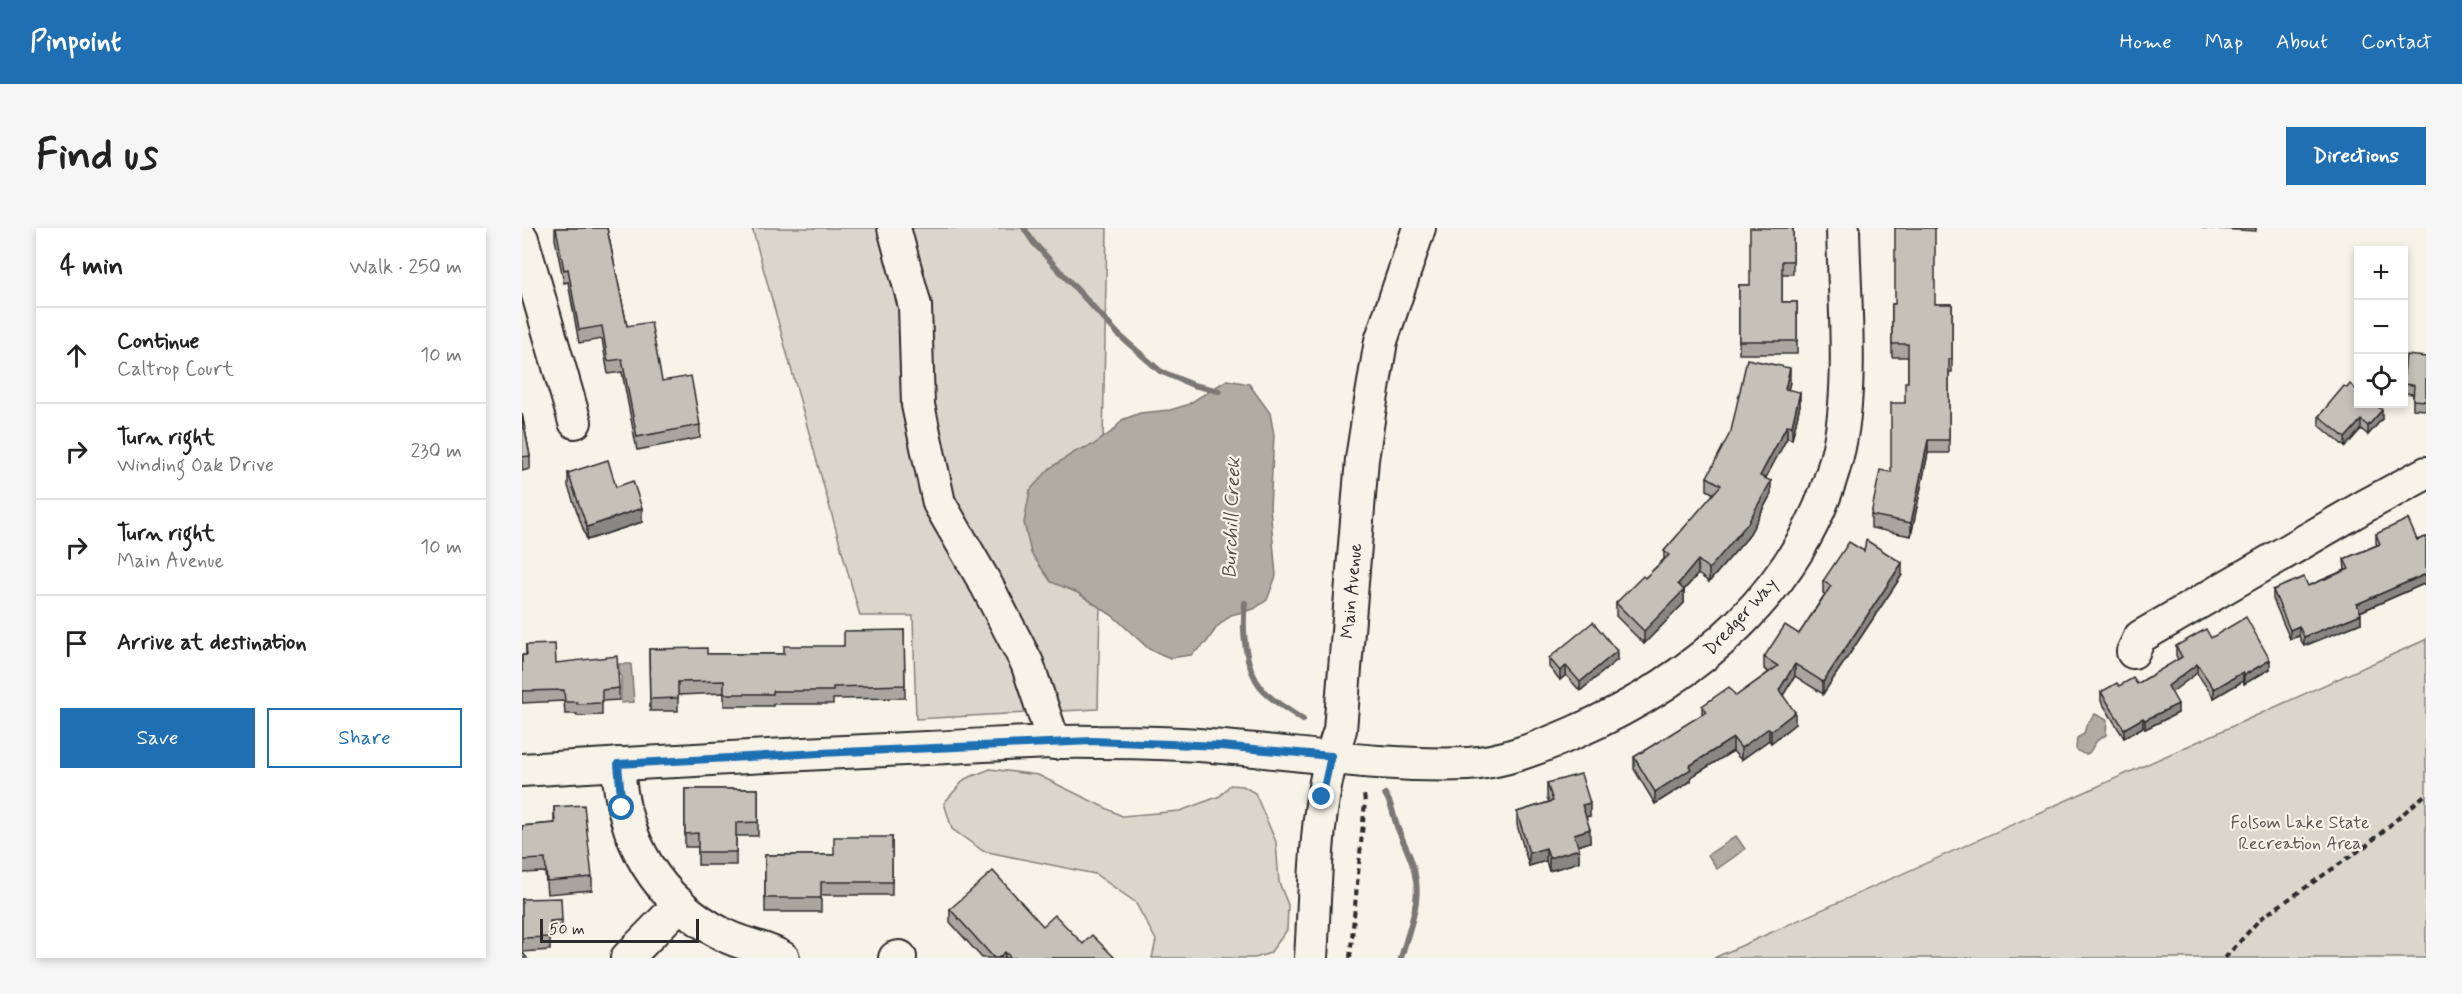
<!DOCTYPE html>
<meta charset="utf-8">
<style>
body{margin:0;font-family:Mynerve,sans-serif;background:#f6f6f6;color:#222}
.controls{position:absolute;right:18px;top:18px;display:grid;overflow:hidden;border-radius:0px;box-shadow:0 3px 9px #0003}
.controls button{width:54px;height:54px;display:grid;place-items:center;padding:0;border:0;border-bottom:2px solid #e0e0e0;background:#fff;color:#222;font:30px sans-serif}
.scale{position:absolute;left:18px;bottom:15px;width:159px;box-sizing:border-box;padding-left:6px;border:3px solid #2b2b2b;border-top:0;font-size:16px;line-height:21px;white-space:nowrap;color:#2b2b2b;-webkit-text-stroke:4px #f7f3e8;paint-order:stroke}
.stop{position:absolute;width:18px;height:18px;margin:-14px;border:4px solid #1f6fb2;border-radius:50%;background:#fff}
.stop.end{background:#1f6fb2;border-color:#fff;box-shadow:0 2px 6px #0008}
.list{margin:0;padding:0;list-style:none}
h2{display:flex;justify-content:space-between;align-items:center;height:78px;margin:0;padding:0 24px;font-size:26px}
h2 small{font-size:20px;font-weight:400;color:#767676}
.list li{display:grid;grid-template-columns:39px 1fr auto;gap:18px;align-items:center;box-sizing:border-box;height:96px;padding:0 24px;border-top:2px solid #e0e0e0}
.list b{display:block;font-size:22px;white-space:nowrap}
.list p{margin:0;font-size:20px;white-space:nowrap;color:#767676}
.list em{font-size:20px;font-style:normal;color:#767676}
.actions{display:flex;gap:12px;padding:18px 24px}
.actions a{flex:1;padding:14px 0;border:2px solid #1f6fb2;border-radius:0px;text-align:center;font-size:21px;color:#1f6fb2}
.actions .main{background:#1f6fb2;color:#fff}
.icon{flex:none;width:33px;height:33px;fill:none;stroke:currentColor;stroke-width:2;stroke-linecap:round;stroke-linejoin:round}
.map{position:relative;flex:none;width:1904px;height:730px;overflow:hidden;border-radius:0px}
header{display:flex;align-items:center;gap:36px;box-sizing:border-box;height:84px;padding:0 30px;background:#1f6fb2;color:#fff}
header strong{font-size:28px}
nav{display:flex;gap:33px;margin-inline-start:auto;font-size:21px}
.intro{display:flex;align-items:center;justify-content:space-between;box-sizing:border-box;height:144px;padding:0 36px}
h1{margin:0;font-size:42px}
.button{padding:15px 27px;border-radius:0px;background:#1f6fb2;color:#fff;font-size:21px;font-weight:700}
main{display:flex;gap:36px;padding:0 36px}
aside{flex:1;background:#fff;border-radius:0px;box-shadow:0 3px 9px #0003}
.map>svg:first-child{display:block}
.green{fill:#dad6cc;stroke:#82807c;stroke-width:1.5}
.water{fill:#afaca4;stroke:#7a7874;stroke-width:1.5}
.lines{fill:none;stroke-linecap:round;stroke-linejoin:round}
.stream{stroke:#7a7874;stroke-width:6}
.minor-casing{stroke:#2b2b2b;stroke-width:36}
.path{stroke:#2b2b2b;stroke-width:4;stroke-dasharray:6 4.5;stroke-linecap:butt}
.minor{stroke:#f7f3e8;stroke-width:32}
.wall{fill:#a9a69f;stroke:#2b2b2b;stroke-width:1.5}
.shaded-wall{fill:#898782;stroke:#2b2b2b;stroke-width:1.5}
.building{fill:#c4c1b9;stroke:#2b2b2b;stroke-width:1.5}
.route{stroke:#1f6fb2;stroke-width:8}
.labels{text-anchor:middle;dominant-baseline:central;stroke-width:4.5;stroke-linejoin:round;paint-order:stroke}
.street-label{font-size:18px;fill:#2b2b2b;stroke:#f7f3e8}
.park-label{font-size:18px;fill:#575653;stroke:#f7f3e8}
.water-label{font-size:20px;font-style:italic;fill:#53524f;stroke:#f7f3e8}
</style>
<header>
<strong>Pinpoint</strong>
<nav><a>Home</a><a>Map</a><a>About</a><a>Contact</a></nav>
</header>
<div class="intro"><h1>Find us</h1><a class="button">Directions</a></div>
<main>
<aside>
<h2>4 min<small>Walk · 250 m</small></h2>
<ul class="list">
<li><svg class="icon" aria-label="ahead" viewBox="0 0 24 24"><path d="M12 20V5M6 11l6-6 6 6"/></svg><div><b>Continue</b><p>Caltrop Court</p></div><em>10 m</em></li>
<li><svg class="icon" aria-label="right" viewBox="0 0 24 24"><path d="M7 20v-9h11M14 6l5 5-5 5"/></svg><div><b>Turn right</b><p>Winding Oak Drive</p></div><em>230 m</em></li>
<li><svg class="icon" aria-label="right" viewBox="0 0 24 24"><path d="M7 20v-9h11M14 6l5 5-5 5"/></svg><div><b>Turn right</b><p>Main Avenue</p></div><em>10 m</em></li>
<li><svg class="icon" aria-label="arrive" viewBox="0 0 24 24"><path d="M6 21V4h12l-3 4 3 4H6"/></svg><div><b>Arrive at destination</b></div></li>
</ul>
<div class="actions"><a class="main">Save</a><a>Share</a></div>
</aside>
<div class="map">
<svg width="1904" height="730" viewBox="0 0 1904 730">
<rect width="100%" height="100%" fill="#f7f3e8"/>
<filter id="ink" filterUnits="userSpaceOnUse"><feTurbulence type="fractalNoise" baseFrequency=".0167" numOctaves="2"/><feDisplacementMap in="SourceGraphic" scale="12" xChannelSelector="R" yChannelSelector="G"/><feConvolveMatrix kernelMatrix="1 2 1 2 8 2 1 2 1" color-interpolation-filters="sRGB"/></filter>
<g filter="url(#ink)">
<!-- green -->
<g class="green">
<path d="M230,0H585L576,481L394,491L391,388H338Z"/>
<path d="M1904,411V730H1192L1903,412Z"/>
<path d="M468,541L516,547L600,588L658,583L698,568L708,557L721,558L733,565L754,614L757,654L766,677L765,702L748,725L733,730H630L634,712L613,674L573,646L461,623L430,601L422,575L443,551Z"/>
</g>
<!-- water -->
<g class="water">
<path d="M705,152L727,156L748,185L752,207L748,279L754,348L745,372L732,381L709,387L695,399L684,415L669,427L648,430L627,421L591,388L556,365L529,354L509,325L502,295L508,262L528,240L556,222L571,217L592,202L600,192L618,185L648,182L665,177Z"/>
<path d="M97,436H109L112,474L99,475V447H97Z"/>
<path d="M1573,486L1585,492L1584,507C1582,509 1578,510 1576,512C1569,516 1570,535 1554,521L1555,510L1562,506L1564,498Z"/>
<path d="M1214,608L1223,621L1195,641L1186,627Z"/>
</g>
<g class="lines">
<!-- stream -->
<g class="stream">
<path d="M502,0L511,14L597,107L638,143L671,157L697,163"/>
<path d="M723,375C720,402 722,439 740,461C748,472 769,483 781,492"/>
<path d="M863,566C871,577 871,589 876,601C883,618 892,634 894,653C898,677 885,707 879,730"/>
</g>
<defs>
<g id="minor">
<path d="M372,0L393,78L396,177L417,275L465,358L505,435L532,515"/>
<path d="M0,11L53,194"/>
<path d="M1611,424L1618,409L1843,278L1904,245"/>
<path d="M96,536C100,611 133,671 202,707C220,717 244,719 261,730"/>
<path d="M0,542C135,534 270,526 405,520C462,518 518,512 575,514C617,514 659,515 701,519C782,526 864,539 946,536C981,534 1019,519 1051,505C1172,453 1282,361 1315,228C1332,161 1322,70 1321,0"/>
<path d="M105,730L158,676"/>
<path d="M373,730L378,729"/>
<path d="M789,730C794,654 792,574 818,502L840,231L848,179L859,113L897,0"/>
</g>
</defs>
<!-- minor casing -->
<use href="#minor" class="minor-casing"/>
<!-- path -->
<g class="path">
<path d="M828,730L843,574L842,566"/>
<path d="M1703,730L1738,691L1845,617L1904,566"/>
</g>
<!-- minor -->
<use href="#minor" class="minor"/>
</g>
<!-- wall -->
<g class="wall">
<path d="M33,0H85L105,98L140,153L178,197V210L115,222L100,144L86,146L80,111L57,115L46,54L42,55L33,11Z"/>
<path d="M1271,0V46H1260V74H1275V126H1217V57H1228Z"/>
<path d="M1679,0H1734V3Z"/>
<path d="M1370,76H1430V144H1427V225H1406L1389,308L1349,300V287L1369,244L1383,175L1386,154V129H1370Z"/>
<path d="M1904,129V182L1891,181V166L1881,165V149Z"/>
<path d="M1268,154L1266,162L1278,177L1270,211L1265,210L1243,251L1249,266L1226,309L1187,354L1176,346L1162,362V375L1122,416L1094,388V375L1123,350L1142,331V323L1192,266L1185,262V249Z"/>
<path d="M0,186L8,228V241L0,243Z"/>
<path d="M1797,188L1860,191L1846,207L1839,201L1823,219L1797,197Z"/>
<path d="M46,245L94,259L120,294L65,312L46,258Z"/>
<path d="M1854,306L1895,312L1904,309V355L1838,384L1839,395L1782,418L1777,408L1768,411L1751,371V362L1786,358L1823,342L1822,331L1855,317L1854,315Z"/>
<path d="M1380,347L1301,466L1273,448L1261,467L1273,496L1249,515L1247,512L1219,532L1211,523L1169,549V553L1133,576L1112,541V529L1180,487V478L1214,468L1247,444L1242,441V429L1277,406L1303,366L1301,365V353Z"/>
<path d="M382,402L383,470L311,471V476H251V478H202V465L156,467V483H128L127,421L185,426H262L322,418Z"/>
<path d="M1689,410L1748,441L1722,456L1721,453L1692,470L1675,445L1649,464L1656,485L1623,501L1621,499L1602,510L1579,473V464L1597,458L1615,456L1656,432L1654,427V418Z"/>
<path d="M4,417L34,435L97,460V472L80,473V487L55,488V486H43L42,473L0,475V427H4Z"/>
<path d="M1027,430L1095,432L1058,463L1044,447L1038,452L1027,439Z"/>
<path d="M1025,555L1068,588L1064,589L1068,614L1056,618L1057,634L1027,643L1024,633L1007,638L995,597V584L1027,574L1025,569Z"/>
<path d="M163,561H236V608H214V637H176V619H163Z"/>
<path d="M32,579L70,649V662L25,666L23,644L0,645V598L32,595Z"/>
<path d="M370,609V667H299V684H243V627H312Z"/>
<path d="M0,671L40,692V705L28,706V722L0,724Z"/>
<path d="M428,681L521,698L592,730H460L428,694Z"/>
</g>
<!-- shaded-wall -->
<g class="shaded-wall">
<path d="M1268,140V154L1263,174V161Z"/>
<path d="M1278,164V177L1270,211V198Z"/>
<path d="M1860,182V191L1846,207V198Z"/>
<path d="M1839,192V201L1823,219V210Z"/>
<path d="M1265,197V210L1238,261V248Z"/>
<path d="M1406,212V225L1389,308V295Z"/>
<path d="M1249,253V266L1226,309L1187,354V341Z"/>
<path d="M120,280V294L65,312V299Z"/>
<path d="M1176,332V346L1158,366L1162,362V375L1122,416V403L1156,356Z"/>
<path d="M1380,335V347L1301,466V454Z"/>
<path d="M1904,346V355L1835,385V376Z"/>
<path d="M1839,386V395L1782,418V409Z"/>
<path d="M1777,398V408L1768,411V402Z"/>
<path d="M1095,423V432L1058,463V454Z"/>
<path d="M1748,432V441L1722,456V447Z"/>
<path d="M1273,436V448L1257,474V462Z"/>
<path d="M1675,436V445L1646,467V458Z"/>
<path d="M1044,438V447L1038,452V443Z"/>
<path d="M1721,444V453L1692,470V461Z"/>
<path d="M1656,476V485L1623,501V492Z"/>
<path d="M1273,484V496L1249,515V503Z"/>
<path d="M1621,490V499L1602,510V501Z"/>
<path d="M1247,500V512L1219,532V520Z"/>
<path d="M1211,510V523L1169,549V553L1133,576V564L1167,538Z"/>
<path d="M1068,575V588L1060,590V577Z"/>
<path d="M1068,601V614L1052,619V606Z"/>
<path d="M1024,620V633L1007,638V625Z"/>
<path d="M1057,621V634L1027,643V630Z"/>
<path d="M483,724V730H476Z"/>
</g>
<!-- building -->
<g class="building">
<path d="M34,0H85L105,98L129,94L140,153L169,148L178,197L115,209L100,131L86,133L80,98L57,102L46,41L42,42Z"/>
<path d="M1228,0H1271V33H1260V74H1275V113H1217V57H1228Z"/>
<path d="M1373,0H1413V76H1430V131H1427V212H1406L1389,295L1349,287L1358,242L1369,244V175H1383V154H1386V116H1370V76H1373Z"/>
<path d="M1884,127L1904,129V173L1891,172L1892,157L1881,156Z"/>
<path d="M1225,131L1268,140L1263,161L1278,164L1270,198L1265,197L1238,248L1249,253L1226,295L1187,341L1176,332L1156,356L1162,362L1122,403L1094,375L1121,348L1123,350L1147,327L1142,323L1199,257L1185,249L1209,203Z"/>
<path d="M1828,156L1836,163V176H1852L1860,182L1846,198L1839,192L1823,210L1797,188L1822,158L1825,160Z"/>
<path d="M0,186L8,228L0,229Z"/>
<path d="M86,232L94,259L111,253L120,280L65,299L46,245Z"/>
<path d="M1886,291L1895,312L1904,309V346L1835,376L1839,386L1782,409L1777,398L1768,402L1751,362L1782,349L1786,358L1827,341L1822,331L1858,316L1854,306Z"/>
<path d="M1344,312L1380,335L1301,454L1273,436L1257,462L1273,484L1249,503L1247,500L1219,520L1211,510L1167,538L1169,541L1133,564L1112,529L1184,484L1180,478L1207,459L1214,468L1256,438L1242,429L1263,397L1277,406L1309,358L1301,353L1327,314L1342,323Z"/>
<path d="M1724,389L1748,432L1722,447L1721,444L1692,461L1675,436L1646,458L1656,476L1623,492L1621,490L1602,501L1579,464L1595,455L1597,458L1611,450L1615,456L1660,429L1654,418L1684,401L1689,410Z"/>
<path d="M1071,394L1095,423L1058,454L1044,438L1038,443L1027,430Z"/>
<path d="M382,402L383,457L311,459V463H251V466H202V453L156,454V470L128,471L127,421L185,420V426H262V418H322V403Z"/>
<path d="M33,416L34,435L95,428L97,460L80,462V475L55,476V474H43L42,462L0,463V427H5L4,417Z"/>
<path d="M1059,546L1068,575L1060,577L1068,601L1052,606L1057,621L1027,630L1024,620L1007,625L995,584L1031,573L1025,555Z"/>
<path d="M163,561H236V594L214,595V624H176V605L163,606Z"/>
<path d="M62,577L70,649L25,653L23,631L0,632V598L33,595L32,579Z"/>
<path d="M312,609H370V654H299V670H243V627H312Z"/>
<path d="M471,643L521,698L533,687L561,716L570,707L592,729L590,730H489L483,724L476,730H472L428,681Z"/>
<path d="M39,670L40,692L28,693V709L0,710V671Z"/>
<path d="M0,724L5,730H0Z"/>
</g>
</g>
<g class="lines" filter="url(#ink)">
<!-- route -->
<path class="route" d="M100,580L96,536L298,525L570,513L699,518L809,528L800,569"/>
</g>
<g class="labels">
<!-- street labels -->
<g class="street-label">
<text transform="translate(830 363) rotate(-85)">Main Avenue</text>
<text transform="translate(1219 389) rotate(-47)">Dredger Way</text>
</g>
<!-- park labels -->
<g class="park-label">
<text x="1778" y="595">Folsom Lake State<tspan x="1778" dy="21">Recreation Area</tspan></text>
</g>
<!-- water labels -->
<g class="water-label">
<text transform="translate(710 290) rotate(-88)">Burchill Creek</text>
</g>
</g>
</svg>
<div class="controls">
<button>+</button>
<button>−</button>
<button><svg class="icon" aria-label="locate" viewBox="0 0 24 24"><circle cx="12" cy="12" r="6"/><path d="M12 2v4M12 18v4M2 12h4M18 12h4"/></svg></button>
</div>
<div class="scale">50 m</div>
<div class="stop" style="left:100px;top:580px"></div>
<div class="stop end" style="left:800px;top:569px"></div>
</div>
</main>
